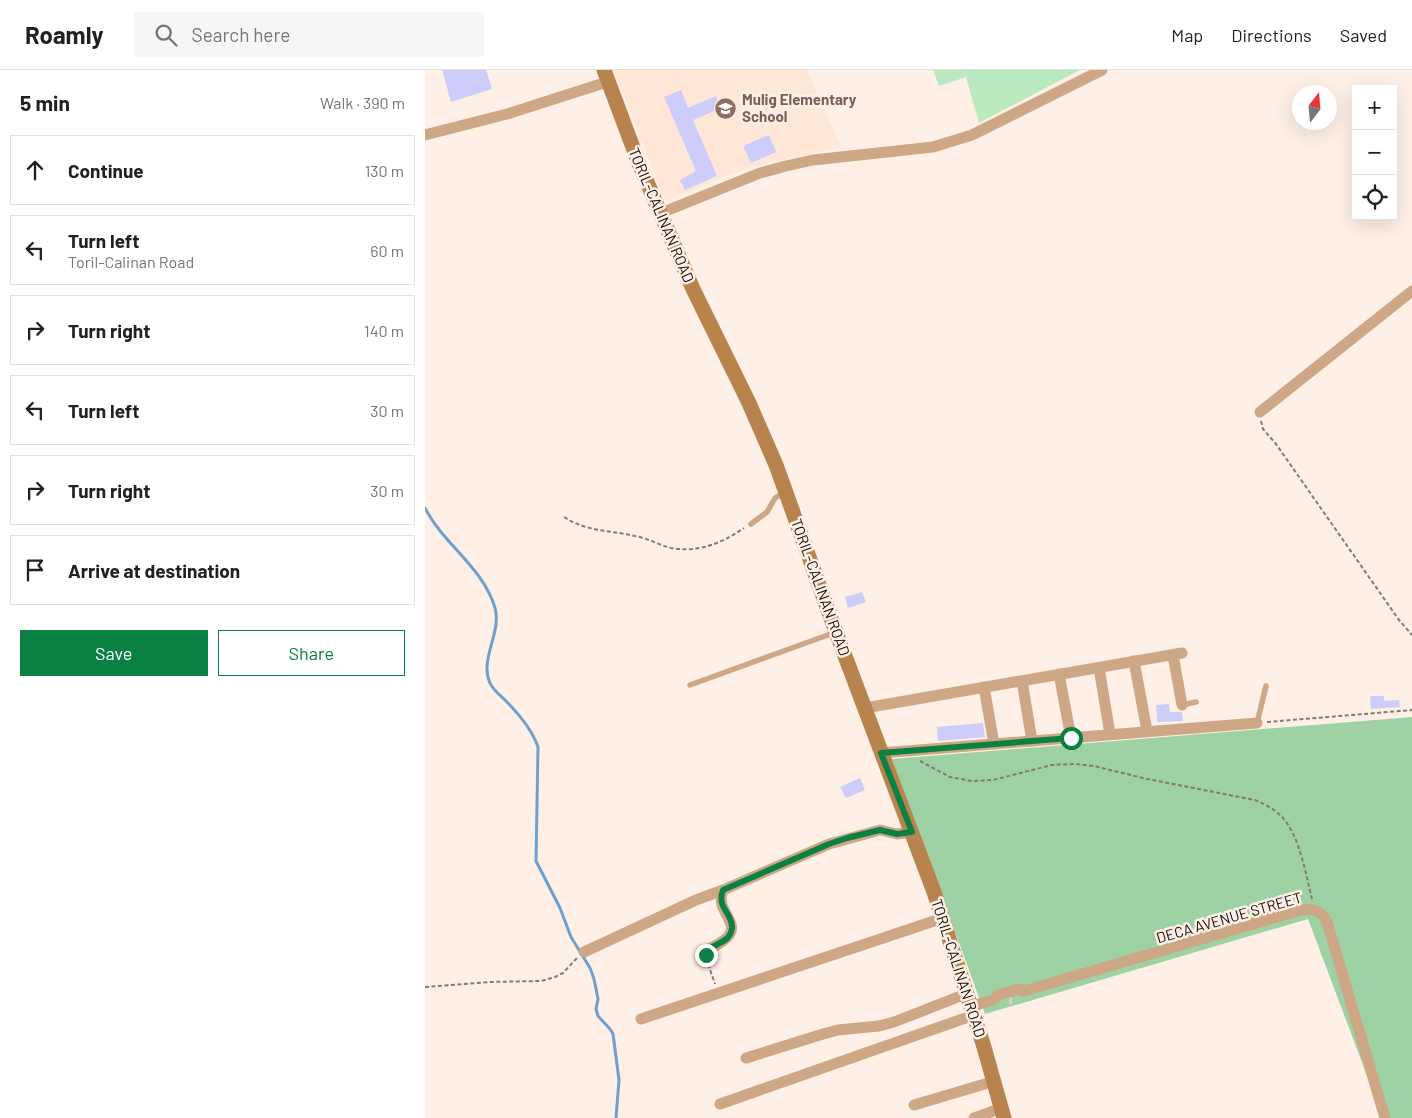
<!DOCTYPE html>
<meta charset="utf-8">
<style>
body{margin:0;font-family:Barlow,sans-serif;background:#f6f6f6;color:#202124}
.controls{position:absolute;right:15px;top:15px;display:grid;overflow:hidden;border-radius:0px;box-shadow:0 5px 20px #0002}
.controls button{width:45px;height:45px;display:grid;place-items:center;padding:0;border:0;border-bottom:1px solid #e0e0e0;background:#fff;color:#202124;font:25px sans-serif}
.compass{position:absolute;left:867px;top:15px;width:45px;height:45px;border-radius:50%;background:#fff;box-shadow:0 5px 20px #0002;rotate:16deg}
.stop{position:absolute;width:15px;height:15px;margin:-11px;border:4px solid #0b8043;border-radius:50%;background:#fff}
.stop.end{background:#0b8043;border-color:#fff;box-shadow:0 1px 5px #0008}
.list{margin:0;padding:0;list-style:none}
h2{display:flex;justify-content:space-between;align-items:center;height:65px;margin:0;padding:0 20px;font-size:21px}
h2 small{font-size:16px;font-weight:400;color:#757577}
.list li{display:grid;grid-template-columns:32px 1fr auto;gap:15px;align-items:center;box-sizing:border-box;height:70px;margin:0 10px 10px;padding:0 10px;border:1px solid #e0e0e0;border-radius:0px}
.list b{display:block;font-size:19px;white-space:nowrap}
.list p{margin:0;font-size:16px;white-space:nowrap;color:#757577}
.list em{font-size:16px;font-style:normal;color:#757577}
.actions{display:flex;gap:10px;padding:15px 20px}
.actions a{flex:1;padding:11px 0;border:1px solid #0b8043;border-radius:0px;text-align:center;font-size:18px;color:#0b8043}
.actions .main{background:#0b8043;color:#fff}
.icon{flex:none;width:28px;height:28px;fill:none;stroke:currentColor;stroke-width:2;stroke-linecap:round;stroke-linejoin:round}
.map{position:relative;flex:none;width:987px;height:1048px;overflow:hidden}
header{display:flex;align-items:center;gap:30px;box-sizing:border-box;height:70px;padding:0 25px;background:#fff;border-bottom:1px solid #e0e0e0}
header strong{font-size:24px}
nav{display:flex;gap:28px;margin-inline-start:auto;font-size:18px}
.search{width:350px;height:45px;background:#f6f6f6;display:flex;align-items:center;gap:12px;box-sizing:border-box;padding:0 18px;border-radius:0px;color:#757577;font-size:19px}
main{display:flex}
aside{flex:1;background:#fff}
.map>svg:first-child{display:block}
.built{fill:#fee7d6}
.green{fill:#bbeac1}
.forest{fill:#9ed2a5}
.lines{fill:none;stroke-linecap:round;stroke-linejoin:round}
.stream{stroke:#6fa0cb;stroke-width:3}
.building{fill:#ceccfb}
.street-tunnel{stroke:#dbcec4;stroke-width:11;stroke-dasharray:11 5.5;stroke-linecap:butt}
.path{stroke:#847972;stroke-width:2;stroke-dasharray:4 2.5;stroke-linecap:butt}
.lane{stroke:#cea886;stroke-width:5.5}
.street{stroke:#cea886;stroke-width:11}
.secondary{stroke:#b9834e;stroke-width:15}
.route{stroke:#0b8043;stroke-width:6}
.labels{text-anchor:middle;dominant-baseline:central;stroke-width:5;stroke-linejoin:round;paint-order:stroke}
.education-label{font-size:15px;font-weight:bold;fill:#785e54;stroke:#fef0e6;text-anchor:start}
.street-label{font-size:15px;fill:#120b06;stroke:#fef0e6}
</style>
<header>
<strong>Roamly</strong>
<div class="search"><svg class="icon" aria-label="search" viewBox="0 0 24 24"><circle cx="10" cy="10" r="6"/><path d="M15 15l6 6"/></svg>Search here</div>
<nav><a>Map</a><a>Directions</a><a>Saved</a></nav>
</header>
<main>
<aside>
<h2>5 min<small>Walk · 390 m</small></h2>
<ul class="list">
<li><svg class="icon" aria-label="ahead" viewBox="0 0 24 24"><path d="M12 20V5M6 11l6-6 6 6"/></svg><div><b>Continue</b></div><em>130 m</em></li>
<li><svg class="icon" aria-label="left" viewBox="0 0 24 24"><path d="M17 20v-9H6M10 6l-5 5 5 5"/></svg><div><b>Turn left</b><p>Toril-Calinan Road</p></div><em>60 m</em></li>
<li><svg class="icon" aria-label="right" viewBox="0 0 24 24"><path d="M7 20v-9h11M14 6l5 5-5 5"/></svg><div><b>Turn right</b></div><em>140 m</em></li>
<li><svg class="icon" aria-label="left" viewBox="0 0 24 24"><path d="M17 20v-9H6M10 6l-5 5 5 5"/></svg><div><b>Turn left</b></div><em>30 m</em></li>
<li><svg class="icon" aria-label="right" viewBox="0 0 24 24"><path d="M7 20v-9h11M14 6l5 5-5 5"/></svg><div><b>Turn right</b></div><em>30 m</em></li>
<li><svg class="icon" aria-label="arrive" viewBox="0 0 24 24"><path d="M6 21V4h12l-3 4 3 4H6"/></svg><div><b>Arrive at destination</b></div></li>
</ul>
<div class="actions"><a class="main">Save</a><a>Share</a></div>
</aside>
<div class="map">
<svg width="987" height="1048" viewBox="0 0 987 1048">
<rect width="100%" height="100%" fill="#fef0e6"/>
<!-- built -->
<path class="built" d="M189,0H382L416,77L321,98L240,131Z"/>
<!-- green -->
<path class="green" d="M508,0H655L554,53L541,7L514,16Z"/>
<!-- forest -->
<path class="forest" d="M987,647V1048H958L883,849L560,944L467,689Z"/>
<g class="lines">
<!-- stream -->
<path class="stream" d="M0,438C19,475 58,497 70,538C77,562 54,590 65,613C68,620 75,625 80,630C93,643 107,659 113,677L111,791L135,838L146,867L165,898L169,909L173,929L171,939L173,946L185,959L188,964L194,1010L191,1048"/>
</g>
<!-- building -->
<g class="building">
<path d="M17,0H61L67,19L26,32Z"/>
<path d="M256,20L263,38L291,26L296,38L268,50L292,106L260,120L255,110L271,101L239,27Z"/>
<path d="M344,65L351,82L326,93L318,76Z"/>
<path d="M437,522L441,532L423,538L420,527Z"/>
<path d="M945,626H959V631L974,630L975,637L946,639Z"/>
<path d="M744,634L745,642H757L758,651L732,652L731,635Z"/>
<path d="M558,653L560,667L513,671L512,657Z"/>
<path d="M435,708L440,720L421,728L415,717Z"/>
</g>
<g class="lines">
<!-- street-tunnel -->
<path class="street-tunnel" d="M584,929H587"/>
<!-- path -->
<g class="path">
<path d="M836,351L838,359L851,374L974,550L987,565"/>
<path d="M139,447C163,462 184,460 210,466C222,468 234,475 246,478C274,483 297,473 319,458"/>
<path d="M842,652L987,640"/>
<path d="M495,691L525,707L547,711L568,710L627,695L650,694L669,696L722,709L830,730C839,734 848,738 856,746C874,763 881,805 887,829"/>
<path d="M281,888L290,914"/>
<path d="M0,917L64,912L116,911L130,907L138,903L152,888"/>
</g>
<!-- lane -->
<g class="lane">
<path d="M326,454L342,442L350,428L360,422"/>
<path d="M265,615L411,562"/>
<path d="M757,635L771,632"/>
<path d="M832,653L841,616"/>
</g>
<!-- street -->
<g class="street">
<path d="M0,65L82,44L182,12"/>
<path d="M236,143L335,103L361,96L388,90L508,77L547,65L677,0"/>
<path d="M835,342L987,221"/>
<path d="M748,585L757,635"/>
<path d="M709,591L722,661"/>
<path d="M674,598L685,664"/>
<path d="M634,604L646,668"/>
<path d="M597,611L607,671"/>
<path d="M559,617L569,674"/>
<path d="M440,638L757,583"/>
<path d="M456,683L832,653"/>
<path d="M284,879C332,856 287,847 298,820"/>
<path d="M159,882L271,830L298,820L404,774L455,760L472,764L487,762"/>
<path d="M585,922L593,919L599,921L876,840C889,838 897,841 902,852L960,1048"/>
<path d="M547,936L568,930L573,925L582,922"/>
<path d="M216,949L518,848"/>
<path d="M321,988L398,964L413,960L454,956L469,952L543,923"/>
<path d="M295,1034L549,945"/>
<path d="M489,1035L570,1011"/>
<path d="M549,1048L577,1038"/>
</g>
<!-- secondary -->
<path class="secondary" d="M179,0L213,91L268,219L324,333L351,395L411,562L509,822L559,977L579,1048"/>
</g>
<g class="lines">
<!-- route -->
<path class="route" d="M281,885C285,872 305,875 307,858C308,843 291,838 298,820L404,774L422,768L455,760L472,764L487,762L456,683L646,668"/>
</g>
<!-- icons -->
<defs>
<symbol id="school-disc" viewBox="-11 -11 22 22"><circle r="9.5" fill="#8d6e63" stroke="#fef0e6"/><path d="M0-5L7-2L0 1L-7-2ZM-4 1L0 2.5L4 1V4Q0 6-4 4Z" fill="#fff"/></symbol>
</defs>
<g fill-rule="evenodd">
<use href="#school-disc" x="288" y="26" width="25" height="25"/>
</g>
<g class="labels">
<!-- education labels -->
<g class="education-label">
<text x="317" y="29">Mulig Elementary<tspan x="317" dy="17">School</tspan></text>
</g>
<!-- street labels -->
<g class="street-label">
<text transform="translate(237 145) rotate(67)">TORIL-CALINAN ROAD</text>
<text transform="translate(396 517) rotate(70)">TORIL-CALINAN ROAD</text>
<text transform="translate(804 847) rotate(-16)">DECA AVENUE STREET</text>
<text transform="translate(534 898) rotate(72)">TORIL-CALINAN ROAD</text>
</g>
</g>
</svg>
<div class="controls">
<button>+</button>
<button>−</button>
<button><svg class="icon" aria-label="locate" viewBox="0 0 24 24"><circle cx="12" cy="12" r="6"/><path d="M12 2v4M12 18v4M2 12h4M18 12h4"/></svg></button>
</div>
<svg class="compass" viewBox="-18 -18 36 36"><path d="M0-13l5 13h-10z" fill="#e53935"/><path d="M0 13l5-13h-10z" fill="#757577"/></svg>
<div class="stop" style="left:646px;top:668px"></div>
<div class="stop end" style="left:281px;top:885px"></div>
</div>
</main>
